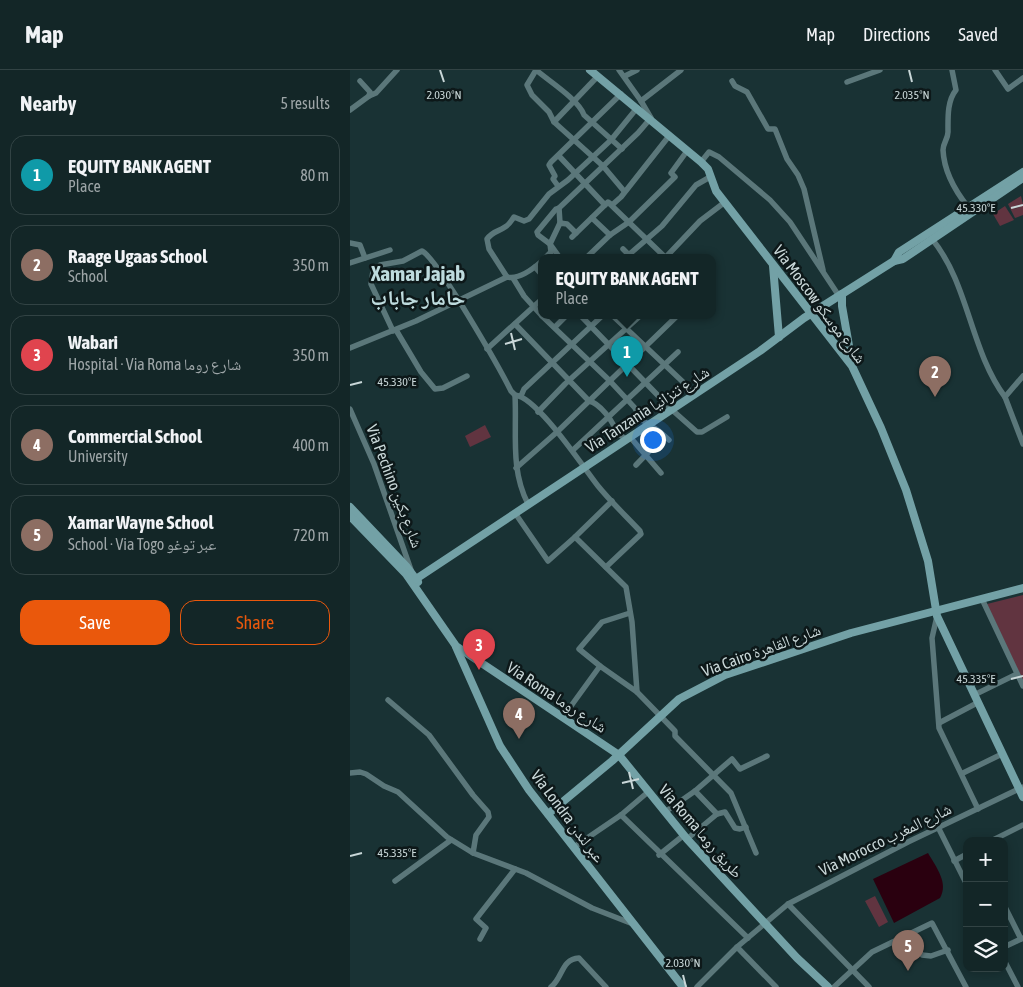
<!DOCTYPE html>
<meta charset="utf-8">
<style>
body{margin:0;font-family:"Asap Condensed","Noto Naskh Arabic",sans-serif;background:#203233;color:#f1f3f6}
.controls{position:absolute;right:15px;bottom:15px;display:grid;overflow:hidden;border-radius:10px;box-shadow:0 2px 12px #0003}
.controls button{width:45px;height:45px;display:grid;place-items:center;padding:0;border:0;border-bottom:1px solid #324344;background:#132627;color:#f1f3f6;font:25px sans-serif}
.you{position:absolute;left:302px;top:369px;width:18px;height:18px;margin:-12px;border:4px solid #fff;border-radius:50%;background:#1a73e8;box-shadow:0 0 0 8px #1a73e833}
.badge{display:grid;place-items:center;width:32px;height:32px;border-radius:50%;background:#ea580c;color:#fff;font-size:16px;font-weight:700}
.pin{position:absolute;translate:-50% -41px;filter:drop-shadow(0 1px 2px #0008)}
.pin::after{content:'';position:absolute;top:26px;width:18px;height:15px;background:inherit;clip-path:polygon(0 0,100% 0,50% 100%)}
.popup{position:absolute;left:188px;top:184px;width:178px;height:65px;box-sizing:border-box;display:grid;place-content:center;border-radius:10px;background:#132627;filter:drop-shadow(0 1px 4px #0005);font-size:16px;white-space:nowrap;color:#9da5a7}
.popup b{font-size:19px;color:#f1f3f6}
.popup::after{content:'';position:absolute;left:50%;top:100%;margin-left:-10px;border:10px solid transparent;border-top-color:#132627}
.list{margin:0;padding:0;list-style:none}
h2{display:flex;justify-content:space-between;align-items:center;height:65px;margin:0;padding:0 20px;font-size:21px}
h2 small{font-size:16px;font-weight:400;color:#9da5a7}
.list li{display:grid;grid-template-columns:32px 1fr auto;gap:15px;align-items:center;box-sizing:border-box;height:80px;margin:0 10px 10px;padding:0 10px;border:1px solid #324344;border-radius:15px}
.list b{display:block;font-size:19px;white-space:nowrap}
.list p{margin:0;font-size:16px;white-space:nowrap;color:#9da5a7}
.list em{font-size:16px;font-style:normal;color:#9da5a7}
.actions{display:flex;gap:10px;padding:15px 20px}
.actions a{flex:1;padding:11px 0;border:1px solid #ea580c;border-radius:15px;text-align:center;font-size:18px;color:#ea580c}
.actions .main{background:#ea580c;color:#fff}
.icon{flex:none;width:28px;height:28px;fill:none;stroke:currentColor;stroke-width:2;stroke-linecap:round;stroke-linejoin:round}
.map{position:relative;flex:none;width:673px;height:917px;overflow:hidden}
header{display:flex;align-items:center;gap:30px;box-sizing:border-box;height:70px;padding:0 25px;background:#132627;border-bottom:1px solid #324344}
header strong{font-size:24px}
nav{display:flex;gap:28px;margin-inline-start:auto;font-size:18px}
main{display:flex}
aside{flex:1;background:#132627}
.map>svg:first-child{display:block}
.green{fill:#613440}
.water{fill:#2a000f}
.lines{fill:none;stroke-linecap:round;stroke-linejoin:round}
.street{stroke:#5b777a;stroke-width:5.5}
.secondary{stroke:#73a1a6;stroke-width:8}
.ticks{fill:none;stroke:#c9d7d8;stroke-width:2}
.labels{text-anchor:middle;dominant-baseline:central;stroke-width:5;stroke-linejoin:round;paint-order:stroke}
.street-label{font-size:16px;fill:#c9d7d8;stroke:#0d1819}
.district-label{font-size:21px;font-weight:bold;fill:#bedbde;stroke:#0d1819}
.ticks-label{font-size:12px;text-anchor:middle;fill:#c9d7d8;stroke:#0d1819;stroke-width:5;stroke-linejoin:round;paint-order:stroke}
</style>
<header>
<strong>Map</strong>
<nav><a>Map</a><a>Directions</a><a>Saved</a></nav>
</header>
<main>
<aside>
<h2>Nearby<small>5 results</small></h2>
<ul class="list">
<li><span class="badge" style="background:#0f9aa8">1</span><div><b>EQUITY BANK AGENT</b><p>Place</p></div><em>80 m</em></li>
<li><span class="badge" style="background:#8d6e63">2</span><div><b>Raage Ugaas School</b><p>School</p></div><em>350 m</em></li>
<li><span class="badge" style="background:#e0444e">3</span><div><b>Wabari</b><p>Hospital · Via Roma شارع روما</p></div><em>350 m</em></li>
<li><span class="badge" style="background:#8d6e63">4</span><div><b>Commercial School</b><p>University</p></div><em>400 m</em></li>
<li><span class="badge" style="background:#8d6e63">5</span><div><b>Xamar Wayne School</b><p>School · Via Togo عبر توغو</p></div><em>720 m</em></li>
</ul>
<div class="actions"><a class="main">Save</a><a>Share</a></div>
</aside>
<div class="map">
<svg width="673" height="917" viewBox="0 0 673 917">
<rect width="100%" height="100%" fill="#193234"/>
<!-- green -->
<g class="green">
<path d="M671,126L673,134L663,140L673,135V145L665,148L658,134Z"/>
<path d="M655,136L664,150L650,156L643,144Z"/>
<path d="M135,355L141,367L120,377L115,366Z"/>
<path d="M673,525V611L637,534Z"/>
<path d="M525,826L538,852L529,857L515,831Z"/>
</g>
<!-- water -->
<path class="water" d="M578,783C586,797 599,813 590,828L544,853L523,809Z"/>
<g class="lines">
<!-- street -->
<g class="street">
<path d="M186,0L177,15L182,25L199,42L204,52L253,96L274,121"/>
<path d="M186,0C199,11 229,30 234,45L272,79"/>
<path d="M269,0L291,31L301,48"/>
<path d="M602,0L606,20C597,31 598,48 598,62C598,69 593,73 593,80C594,101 606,122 618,137"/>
<path d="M645,0L658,19L673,8"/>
<path d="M275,6L287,0"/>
<path d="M10,11L20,22L19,26L26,23L47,0"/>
<path d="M382,11L385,16L397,22L418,59H425L437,89L448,105L454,119L473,200"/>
<path d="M497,12L530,0"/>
<path d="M291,31L331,0"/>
<path d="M0,40L19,26"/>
<path d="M204,52L248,6"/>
<path d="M209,86L255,135"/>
<path d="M351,92L359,82L369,87L420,130L440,152L489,226"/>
<path d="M208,116L203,109L205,106L199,95L201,92L271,24"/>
<path d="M260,134L316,188"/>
<path d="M209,138L206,139L187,162L188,165L200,174L210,188"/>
<path d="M242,148L260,165"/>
<path d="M210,153L209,138L288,63L300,49"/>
<path d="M222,167L258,132L262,135L271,127L319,66"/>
<path d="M582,169C619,214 620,280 655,327"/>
<path d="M0,173L10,175L15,188"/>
<path d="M273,179L282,188"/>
<path d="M195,188L201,182L200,174L210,153L217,154L226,163"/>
<path d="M236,188L260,165L279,152L325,107L321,103L337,81"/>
<path d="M275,188L312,156L346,115L360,107"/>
<path d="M315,188L350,151L375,132"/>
<path d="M0,193L40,180"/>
<path d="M185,197L192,205"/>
<path d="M157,207L139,179L137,169C143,161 148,162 155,157C159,155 161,151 164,147L174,151L179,149L199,124L218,110L261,70L287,38"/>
<path d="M163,208L174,226L192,246"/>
<path d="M192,246L259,310L285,338L292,350L309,361L319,370"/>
<path d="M231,246L321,339L347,362H352L377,347"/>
<path d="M263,246L333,312L343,325"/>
<path d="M165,254L239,331C249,333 265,352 265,362L276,369"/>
<path d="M205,257L216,246"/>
<path d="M46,260L71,302L85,319L93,318L117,306"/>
<path d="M43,261L21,214L23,201L30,195L53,191L72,181C87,188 150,299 161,321L165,325C187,327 233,397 248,416C261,432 276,446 290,461L291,464L256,497"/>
<path d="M0,278L66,251L157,207C169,210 183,199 192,191"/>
<path d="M137,279L192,229"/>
<path d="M673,306L655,327L673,374"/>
<path d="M165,325C167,363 160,399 178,434"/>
<path d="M171,326L174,319L252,246"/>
<path d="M0,339L24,394L61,500"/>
<path d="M188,342L215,314L290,246"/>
<path d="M280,367L311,403"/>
<path d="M223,380L328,282"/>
<path d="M286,395L314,366"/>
<path d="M166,398L207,362L327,246"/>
<path d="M165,443L198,491L225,467L276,517L282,552L287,622"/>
<path d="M225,467L262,431"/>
<path d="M632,529L673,616"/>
<path d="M587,546L582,568L589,658L628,739"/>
<path d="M250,596L229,579L252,552L280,543"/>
<path d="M624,625L667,604"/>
<path d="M38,630L79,665L123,725L138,742L139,747L126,765L123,783L176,803L242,838L283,854"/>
<path d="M213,647L250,596L287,622L325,661V666L381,723L406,783"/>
<path d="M589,653L627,633"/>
<path d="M0,703L10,702L16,704L34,716L48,722L97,767L123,783"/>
<path d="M613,703L652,684"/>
<path d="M345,721L367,744L375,742L385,758L390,759L396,757"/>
<path d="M315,742L345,721L382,689L390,699L417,686"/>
<path d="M271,745L398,868"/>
<path d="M589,759L617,815"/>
<path d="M337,769L367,744"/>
<path d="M641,771L673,755"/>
<path d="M224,777L271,745L298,722"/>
<path d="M309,785L334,765"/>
<path d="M604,791L617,784"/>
<path d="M45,811L101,770"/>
<path d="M438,834L519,917"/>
<path d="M654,835L671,869L673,868"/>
<path d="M558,865L572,885L581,886L598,880"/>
<path d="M130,869L136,858L126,849L165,799"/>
<path d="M387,877L426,917"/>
<path d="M654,877L671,869"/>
<path d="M654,890L668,917"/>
<path d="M201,917C213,908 211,889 229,888L256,917"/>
<path d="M347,917L387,877L438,834L558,772L673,717"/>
<path d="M484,917L522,882L582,853L616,917"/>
</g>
<!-- secondary -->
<g class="secondary">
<path d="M240,0L351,92L358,99L366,121L502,296L531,358L556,420L578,491L587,546L673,727"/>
<path d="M544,191L549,182L673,102"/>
<path d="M423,196L429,267"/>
<path d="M492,224V236L502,293"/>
<path d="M0,437L56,496L68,512"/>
<path d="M0,446L56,504L106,576L269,685L337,769L447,888L478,917"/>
<path d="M66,509L410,281L454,248L544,191L553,189L673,108"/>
<path d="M106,577L150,676L179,720L333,917"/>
<path d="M198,744L262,691L329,629L375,605L501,563L673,518"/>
</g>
</g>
<!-- ticks -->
<path class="ticks" d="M90,0L94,12M559,0L562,12M661,138L673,135M161,263L165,280M155,274L172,269M0,315L12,312M661,609L673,606M279,702L283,719M272,713L289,709M0,786L12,783M333,905L336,917"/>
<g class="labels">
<!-- street labels -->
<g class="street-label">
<text transform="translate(470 234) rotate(53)">Via Moscow شارع موسكو</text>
<text transform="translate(297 339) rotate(-33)">Via Tanzania شارع تنزانيا</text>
<text transform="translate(45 416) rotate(69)">Via Pechino شارع بكين</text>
<text transform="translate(411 580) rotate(-20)">Via Cairo شارع القاهرة</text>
<text transform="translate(207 627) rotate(33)">Via Roma شارع روما</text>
<text transform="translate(218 746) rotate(53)">Vía Londra عبر لندن</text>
<text transform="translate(351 761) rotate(49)">Via Roma طريق روما</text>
<text transform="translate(535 769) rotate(-26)">Via Morocco شارع المغرب</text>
</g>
<!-- district labels -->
<g class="district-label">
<text x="68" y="203">Xamar Jajab<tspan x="68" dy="24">حامار جاباب</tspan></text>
</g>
</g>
<g class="ticks-label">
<text x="94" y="29">2.030°N</text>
<text x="562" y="29">2.035°N</text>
<text x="626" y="142">45.330°E</text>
<text x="47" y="316">45.330°E</text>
<text x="626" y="613">45.335°E</text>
<text x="47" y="787">45.335°E</text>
<text x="333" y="897">2.030°N</text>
</g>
</svg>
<div class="controls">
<button>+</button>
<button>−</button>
<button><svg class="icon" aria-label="layers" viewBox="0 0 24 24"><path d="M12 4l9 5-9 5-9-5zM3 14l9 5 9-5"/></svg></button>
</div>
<div class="you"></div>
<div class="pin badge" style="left:277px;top:307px;background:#0f9aa8">1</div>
<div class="popup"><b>EQUITY BANK AGENT</b>Place</div>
<div class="pin badge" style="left:585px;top:327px;background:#8d6e63">2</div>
<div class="pin badge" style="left:129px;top:600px;background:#e0444e">3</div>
<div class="pin badge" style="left:169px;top:669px;background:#8d6e63">4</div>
<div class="pin badge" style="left:558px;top:901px;background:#8d6e63">5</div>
</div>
</main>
